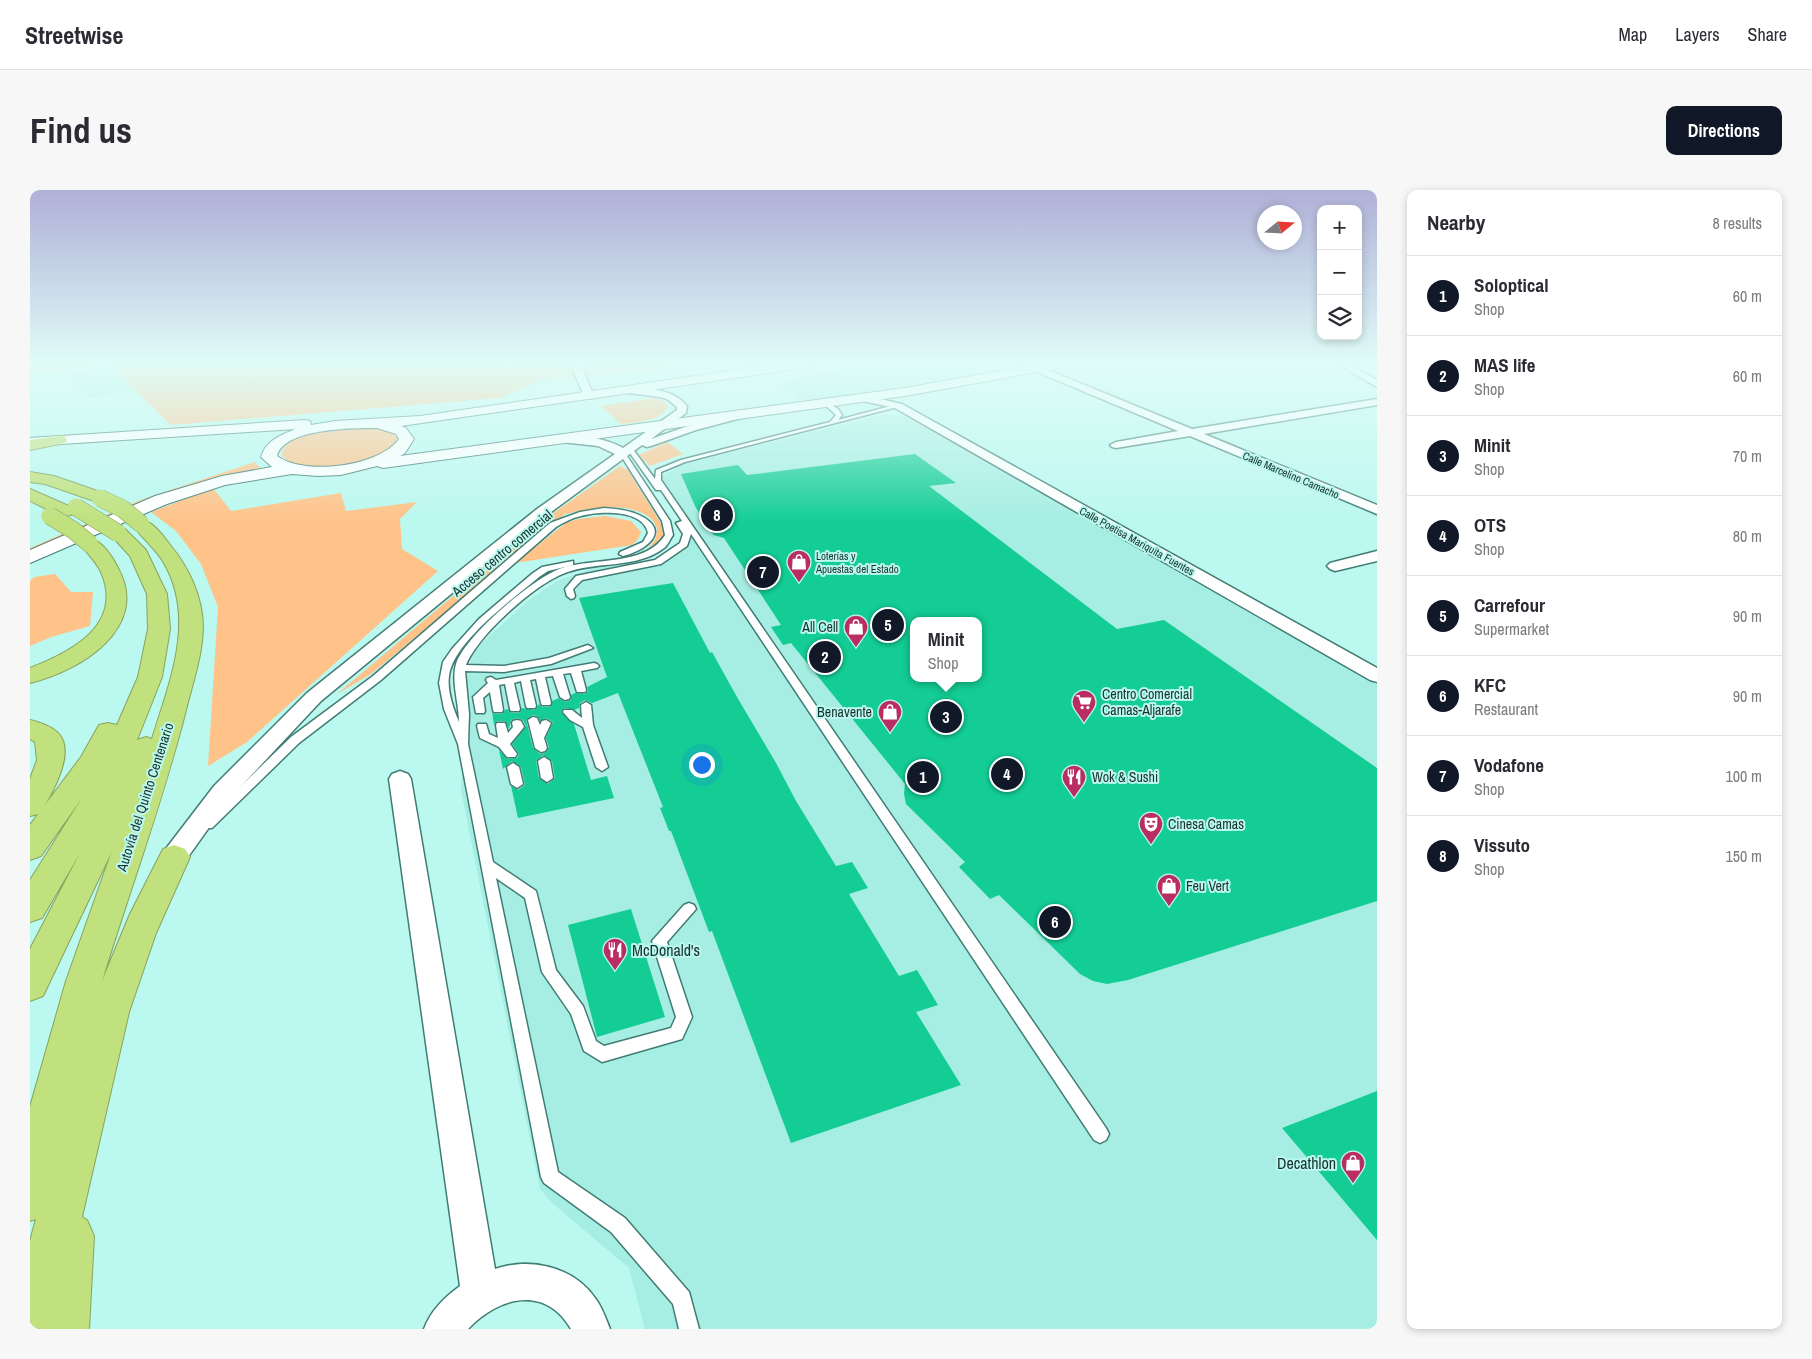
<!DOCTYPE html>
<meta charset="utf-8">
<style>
body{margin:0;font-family:"Archivo Narrow",sans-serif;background:#f7f7f7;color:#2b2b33}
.controls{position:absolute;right:15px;top:15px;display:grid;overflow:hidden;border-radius:10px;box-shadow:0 2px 8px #0003}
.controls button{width:45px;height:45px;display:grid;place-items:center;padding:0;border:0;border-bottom:1px solid #e1e1e2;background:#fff;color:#2b2b33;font:25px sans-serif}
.compass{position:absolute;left:1227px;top:15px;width:45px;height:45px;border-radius:50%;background:#fff;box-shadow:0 2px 8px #0003;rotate:72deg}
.you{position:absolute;left:671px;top:574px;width:18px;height:18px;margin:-12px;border:4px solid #fff;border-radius:50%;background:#1a73e8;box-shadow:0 0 0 8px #1a73e833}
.badge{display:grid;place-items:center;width:32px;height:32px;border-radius:50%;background:#111827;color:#fff;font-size:16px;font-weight:700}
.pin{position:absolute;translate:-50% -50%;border:2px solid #fff;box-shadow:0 1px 5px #0006}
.popup{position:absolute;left:880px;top:427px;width:72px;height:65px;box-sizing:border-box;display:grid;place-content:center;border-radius:10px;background:#fff;filter:drop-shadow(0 1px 4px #0005);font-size:16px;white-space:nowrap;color:#7c7c81}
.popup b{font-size:19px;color:#2b2b33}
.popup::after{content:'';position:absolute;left:50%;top:100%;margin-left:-10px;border:10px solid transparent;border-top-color:#fff}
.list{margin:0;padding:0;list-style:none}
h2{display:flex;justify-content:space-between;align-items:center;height:65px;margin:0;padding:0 20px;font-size:21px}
h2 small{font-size:16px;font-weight:400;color:#7c7c81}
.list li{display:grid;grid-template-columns:32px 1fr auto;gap:15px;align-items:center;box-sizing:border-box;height:80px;padding:0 20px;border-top:1px solid #e1e1e2}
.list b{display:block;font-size:19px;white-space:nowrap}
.list p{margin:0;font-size:16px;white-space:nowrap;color:#7c7c81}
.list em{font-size:16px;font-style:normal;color:#7c7c81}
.icon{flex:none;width:28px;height:28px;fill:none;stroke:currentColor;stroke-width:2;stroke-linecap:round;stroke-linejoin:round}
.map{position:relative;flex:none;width:1347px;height:1139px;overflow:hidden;border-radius:10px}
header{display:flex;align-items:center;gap:30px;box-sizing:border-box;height:70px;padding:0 25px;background:#fff;border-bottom:1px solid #e1e1e2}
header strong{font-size:24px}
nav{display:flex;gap:28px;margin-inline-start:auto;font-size:18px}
.intro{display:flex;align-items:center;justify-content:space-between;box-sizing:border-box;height:120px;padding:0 30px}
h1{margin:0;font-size:35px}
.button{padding:12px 22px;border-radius:10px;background:#111827;color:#fff;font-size:18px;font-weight:700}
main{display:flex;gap:30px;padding:0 30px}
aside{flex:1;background:#fff;border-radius:10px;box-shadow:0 2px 8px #0003}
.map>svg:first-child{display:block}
.built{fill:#a6eee3;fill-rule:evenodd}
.green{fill:#ffc288}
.building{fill:#13cd94;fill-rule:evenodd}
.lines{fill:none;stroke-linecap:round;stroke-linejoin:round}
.lane-casing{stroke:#417c74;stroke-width:3}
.street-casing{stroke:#417c74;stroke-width:3}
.secondary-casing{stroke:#417c74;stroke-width:2}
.highway-casing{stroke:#86a461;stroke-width:2}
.lane{fill:#fff;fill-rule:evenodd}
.street{fill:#fff;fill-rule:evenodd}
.secondary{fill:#fff;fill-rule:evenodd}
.highway{fill:#c0e17d;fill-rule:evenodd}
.highway-bridge-casing{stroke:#86a461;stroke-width:18;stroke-linecap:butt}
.highway-bridge{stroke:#c0e17d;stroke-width:17}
.labels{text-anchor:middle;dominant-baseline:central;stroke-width:4;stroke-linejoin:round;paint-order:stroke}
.far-street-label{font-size:11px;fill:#19322e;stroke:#bbf8ef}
.far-poi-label{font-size:11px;fill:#19322e;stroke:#bbf8ef;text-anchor:start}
.street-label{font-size:14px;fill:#19322e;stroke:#bbf8ef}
.poi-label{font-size:14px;fill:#19322e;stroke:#bbf8ef;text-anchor:start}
.near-poi-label{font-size:16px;fill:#19322e;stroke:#bbf8ef;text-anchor:start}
</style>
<header>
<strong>Streetwise</strong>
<nav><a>Map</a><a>Layers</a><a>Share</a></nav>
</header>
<div class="intro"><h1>Find us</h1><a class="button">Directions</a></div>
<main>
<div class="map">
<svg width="1347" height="1139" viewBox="0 0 1347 1139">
<rect width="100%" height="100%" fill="#bbf8ef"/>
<!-- built -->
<g class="built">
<path d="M857,173H1012L1014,174L922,192L774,212L745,194L788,183Z"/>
<path d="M81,176L105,200L59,208L38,184Z"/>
<path d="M853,224L877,226L1347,495V1139H615L599,1078L522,1013L510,999L431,600L437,480L446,458L499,410L527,391L557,380L624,369L666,346L631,287L651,275ZM884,431H948V488H884Z"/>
</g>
<!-- green -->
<g class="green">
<path d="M0,173H689L511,190L469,208L141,235L81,176L0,183Z"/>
<path d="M625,208L635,212L638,217C629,232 607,232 591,234L571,216Z"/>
<path d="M339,237L362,243L367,248V253C362,257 357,262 352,265C332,277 268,285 252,266C252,239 320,239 339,237Z"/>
<path d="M637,252L653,264L620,276L609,265Z"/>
<path d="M225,272L231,279C150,293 75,329 0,361V358L113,309Z"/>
<path d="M590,276L598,280L632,335L634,349L618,359L626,348L627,338C625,334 622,328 618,326C594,311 560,319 535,324L341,484L307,504L508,334Z"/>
<path d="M183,298L201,321L311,303L316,321L387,312L370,329L372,359L408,381L217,552L178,576L188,417L171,374L146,341L121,322Z"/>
<path d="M575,326L601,331L611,342L608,349L602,355L485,373L536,333L548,329Z"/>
<path d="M25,384L41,402H63L60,436L21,447L0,456V391L4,387Z"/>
</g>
<!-- building -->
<g class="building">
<path d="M885,264L926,293L899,296L1087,439L1134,430L1347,578V711L1098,790L1077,794L1063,791L1050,784L969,705L960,709L929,677L935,672L876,614L874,604L875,594L761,453L753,455L741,437L751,435L694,348L684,345L681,342L665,316L651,284L708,275L717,285ZM884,431H948V488H884Z"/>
<path d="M643,393L680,463L682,462L707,507L746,573L766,611L806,676L822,672L838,698L819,704L869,786L887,780L908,815L886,822L931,895L761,953L682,741L679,742L641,641H639L630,618L633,617L588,503L562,513L555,510L550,513L549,518L544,520L534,518L531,522L544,534L561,590L577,586L584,608L488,628L481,596L488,600L495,595L491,577L482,571L473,579L469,560L477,569L487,568L489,564L482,554L496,536L493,530L487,528L481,530L479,539L475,531H467L464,535L462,521L464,524H472L475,520L478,519L481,523H489L492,518L505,520L509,514L512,517H520L522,511L529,508L535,512L541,510V505L545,503L555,504L558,501L557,497L577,487L549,408ZM503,525L507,526L510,531L516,528L523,532L516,548L519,557L515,563L510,564L503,558L496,530ZM513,565L522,571L525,588L518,594L509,588L506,571Z"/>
<path d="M601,719L635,827L567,847L538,735Z"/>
<path d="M1347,901V1050L1252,938Z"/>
</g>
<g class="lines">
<defs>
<g id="lane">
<path d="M797,212L808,219L812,225L808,230L868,214L871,216L655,272L631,282V290L1076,938L1079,944L1076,950L1070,953L1064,950L661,344L657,356L631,374L552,390L543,399L545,406L544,408L541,409L537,406L535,399L546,386L625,370L650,353L653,344L646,333L652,331L631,300H626L597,259L598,258H602L625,289L626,280L651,270L800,232L806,225L795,215Z"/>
<path d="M591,263H595L640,331L643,345C640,349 638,355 634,358C608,379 565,371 535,383C505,394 448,445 436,475L474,476L519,468L558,455L563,458L521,474L474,482L435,481L439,524L438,554L463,672L506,701L526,780L553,816L566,851L574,856L641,838L646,827L622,751L654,715L659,713L664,715L666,719L637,752L662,827L652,849L572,872L554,861L541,824L512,782L495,708L466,688L528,982L595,1028L659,1102L669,1139H649L643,1114L581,1042L514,993L511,987L428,554L414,519L409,493L413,472L422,459L449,429L503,383L512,377L543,371V375L518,381L509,387C483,409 423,452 419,486C417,501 423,518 429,532C429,513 421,492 426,474C435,446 501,390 529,379C561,367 615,377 635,345L632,331L590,264Z"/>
<path d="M574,318C586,319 598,320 609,325C643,341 615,361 593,366L589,364L590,362L613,352L618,343C613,319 569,321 551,326C542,328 534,332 526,337L351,490L269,553L182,638H174L172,635L174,632L261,547L343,486L520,333L550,322Z"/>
<path d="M564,473L567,474L569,476L567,478L551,481L556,500L555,502H547L541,483L533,484L540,507L539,509L535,510L530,507L523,486L515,487L521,513L520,515H512L511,513L506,489L500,490L506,516L505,518H497L496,516L491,491L484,493L490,519L489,521H481L480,519L475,494L469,495L473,520L472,522H464L463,520L460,502L453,508L455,521L454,523H446L443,507L458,493L456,490L457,488L461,487L466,490Z"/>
<path d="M556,512L561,515L563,535L578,577L572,581L566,577L553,537L540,530L533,522L534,520H542L552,528L551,515Z"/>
<path d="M503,527L507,528L510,535L512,531L516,530L521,533L514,548L517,558L515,561L511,562L505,558L498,530Z"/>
<path d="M487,530L491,531L494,537L480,554L487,564L485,567H477L469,557L450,548L447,536L448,534H456L459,544L468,548L466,535L467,533H475L478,543L483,537L482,533L483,531Z"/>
<path d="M514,567L520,571L523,588L517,592L511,588L508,571Z"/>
<path d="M483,573L489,577L493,594L487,598L481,594L477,577Z"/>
</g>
<g id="street">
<path d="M540,173H550L564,206L563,208H555L554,206Z"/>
<path d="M1306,173H1317L1347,190V197Z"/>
<path d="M1008,176L1162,239L1347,209V215L1174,244L1347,315V324L1160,246L1086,258L1082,257L1080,255L1086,252L1148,241L1005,181L1003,179Z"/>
<path d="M596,197C618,199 642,198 657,216L656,223L621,249L658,236L707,223L712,226L711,228L666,240L621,256L617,257L612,255L517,325L291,511L200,608L153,674L144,676L135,674L132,667L135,660L184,596L277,503L507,319L585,264L568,256L522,251L520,249L522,247C541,242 576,248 593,258L647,220V217L637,209L630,207L592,202V198Z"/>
<path d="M832,205L872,214L1347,478V492L1340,490L865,218L828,210L827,208Z"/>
<path d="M1347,361V371L1305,381L1300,379L1297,376L1300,373Z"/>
<path d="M370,581L378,584L381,589L465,1079C499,1067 543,1076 565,1108C572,1117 576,1129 580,1139H541C515,1094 468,1107 438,1139H394C401,1120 414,1108 430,1096L359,589L362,584Z"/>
</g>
<path id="secondary" d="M755,173H786L780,177L371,236L376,238L384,249L375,263L370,266L875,198L1014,173H1040L1034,177L875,206L353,278L347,276L311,285L288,286L262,284L195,295L137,314L0,373V360L125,306L192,286L242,277L231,267C236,250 251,245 266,239L0,256V248L275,230L280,231L281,235L305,231L390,226ZM347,238L366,244L369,249C349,277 274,286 247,266C254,238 324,238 347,238Z"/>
<g id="highway">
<path d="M30,246L35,247L37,250L35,253L0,260V250Z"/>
<path d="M0,282L24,286L76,304L79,308L76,312L70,313L15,294L0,292Z"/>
<path d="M0,299L41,317L44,321L41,325L35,326L29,325L0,311Z"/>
<path d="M111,329C124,332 133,346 141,356C159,378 172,406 173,435C173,465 162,495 155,524C132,614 99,702 72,791L100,724L133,659L144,655L155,659L160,667L126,743L99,822L52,1027L57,1030L64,1046L59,1139H0V1051L6,1029L0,1031V917L36,791L82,661L13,806L0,811V759L50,663L12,728L0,732V690L52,608L11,666L0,670V635L8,624L0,626V589L7,570L5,552L0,549V530C9,532 21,536 28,543C45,560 25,598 15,615L51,567L69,535L78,533L87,535L108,487L118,439L117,404L100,366L79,343L81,339L88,337L95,339L116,360L137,404L140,439L132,487L107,550L116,547L122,549C139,493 166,431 135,375C127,359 112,349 102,334L105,330Z"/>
<path d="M60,348C73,352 82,366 88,378C121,438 50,481 0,493V478C41,462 94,435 71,382C66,371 57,364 51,354L53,350Z"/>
</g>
</defs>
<!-- lane casing -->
<use href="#lane" class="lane-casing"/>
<!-- street casing -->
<use href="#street" class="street-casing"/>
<!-- secondary casing -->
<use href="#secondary" class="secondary-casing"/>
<!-- highway casing -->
<use href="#highway" class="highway-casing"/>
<!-- lane -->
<use href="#lane" class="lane"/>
<!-- street -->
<use href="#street" class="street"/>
<!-- secondary -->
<use href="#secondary" class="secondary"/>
<!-- highway -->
<use href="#highway" class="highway"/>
<defs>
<g id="highway-bridge">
<path d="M70,308L93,319L111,334"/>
<path d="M46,317L88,343"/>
<path d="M20,326L43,340L60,354"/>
</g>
</defs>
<!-- highway-bridge casing -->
<use href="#highway-bridge" class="highway-bridge-casing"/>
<!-- highway-bridge -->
<use href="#highway-bridge" class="highway-bridge"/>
</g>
<!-- sky -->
<linearGradient id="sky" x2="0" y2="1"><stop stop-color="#afb0d7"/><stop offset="0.52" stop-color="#e0fcf8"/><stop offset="1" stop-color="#e0fcf8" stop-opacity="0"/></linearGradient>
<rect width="1347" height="333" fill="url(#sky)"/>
<!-- icons -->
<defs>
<symbol id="shop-pin" viewBox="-11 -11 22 30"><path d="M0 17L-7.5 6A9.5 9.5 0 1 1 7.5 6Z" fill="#ba2d60" stroke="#bbf8ef"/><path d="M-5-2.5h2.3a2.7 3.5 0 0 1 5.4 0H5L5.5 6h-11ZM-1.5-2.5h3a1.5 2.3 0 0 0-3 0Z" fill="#fff"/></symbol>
<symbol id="supermarket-pin" viewBox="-11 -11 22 30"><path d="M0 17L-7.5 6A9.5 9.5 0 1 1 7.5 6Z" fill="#ba2d60" stroke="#bbf8ef"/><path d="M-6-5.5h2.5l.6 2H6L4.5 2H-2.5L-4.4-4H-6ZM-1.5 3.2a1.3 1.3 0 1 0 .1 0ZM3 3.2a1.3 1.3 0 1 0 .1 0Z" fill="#fff"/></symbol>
<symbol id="restaurant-pin" viewBox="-11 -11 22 30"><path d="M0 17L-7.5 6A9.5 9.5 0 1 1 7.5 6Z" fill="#ba2d60" stroke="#bbf8ef"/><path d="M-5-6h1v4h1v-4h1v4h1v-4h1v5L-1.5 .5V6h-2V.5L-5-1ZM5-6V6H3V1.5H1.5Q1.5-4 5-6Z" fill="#fff"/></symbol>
<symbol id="theatre-pin" viewBox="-11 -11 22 30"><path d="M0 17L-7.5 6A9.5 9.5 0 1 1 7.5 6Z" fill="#ba2d60" stroke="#bbf8ef"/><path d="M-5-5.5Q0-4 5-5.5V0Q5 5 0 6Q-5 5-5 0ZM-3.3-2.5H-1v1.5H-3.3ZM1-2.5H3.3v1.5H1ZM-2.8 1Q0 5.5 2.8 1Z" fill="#fff"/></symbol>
</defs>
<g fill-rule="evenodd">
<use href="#shop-pin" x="755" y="358" width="28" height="38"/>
<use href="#shop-pin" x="812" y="423" width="28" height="38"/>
<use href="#supermarket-pin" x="1040" y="498" width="28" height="38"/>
<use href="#shop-pin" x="846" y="508" width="28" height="38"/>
<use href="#restaurant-pin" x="1030" y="573" width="28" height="38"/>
<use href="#theatre-pin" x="1107" y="620" width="28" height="38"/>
<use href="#shop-pin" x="1125" y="682" width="28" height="38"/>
<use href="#restaurant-pin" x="571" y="746" width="28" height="38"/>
<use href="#shop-pin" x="1309" y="959" width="28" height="38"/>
</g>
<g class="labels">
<!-- far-street labels -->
<g class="far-street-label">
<text transform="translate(1261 285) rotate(23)">Calle Marcelino Camacho</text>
<text transform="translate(1107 351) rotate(29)">Calle Poetisa Mariquita Fuentes</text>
</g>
<!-- far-poi labels -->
<g class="far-poi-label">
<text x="786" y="366">Loterías y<tspan x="786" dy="13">Apuestas del Estado</tspan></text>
</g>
<!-- street labels -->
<g class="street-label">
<text transform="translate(472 363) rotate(-40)">Acceso centro comercial</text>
<text transform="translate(115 607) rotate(-72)">Autovía del Quinto Centenario</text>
</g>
<!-- poi labels -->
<g class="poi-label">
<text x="808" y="437" text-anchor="end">All Cell</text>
<text x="1072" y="504">Centro Comercial<tspan x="1072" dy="16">Camas-Aljarafe</tspan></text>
<text x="842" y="522" text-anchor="end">Benavente</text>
<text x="1062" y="587">Wok &amp; Sushi</text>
<text x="1138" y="634">Cinesa Camas</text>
<text x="1156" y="696">Feu Vert</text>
</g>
<!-- near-poi labels -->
<g class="near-poi-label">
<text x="602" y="760">McDonald's</text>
<text x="1306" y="973" text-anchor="end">Decathlon</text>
</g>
</g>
</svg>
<div class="controls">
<button>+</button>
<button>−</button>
<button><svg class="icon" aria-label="layers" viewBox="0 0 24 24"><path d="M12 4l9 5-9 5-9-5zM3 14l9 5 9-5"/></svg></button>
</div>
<svg class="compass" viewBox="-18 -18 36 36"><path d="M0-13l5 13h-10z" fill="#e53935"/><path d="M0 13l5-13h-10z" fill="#7c7c81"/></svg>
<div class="you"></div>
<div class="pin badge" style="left:893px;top:587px">1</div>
<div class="pin badge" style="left:795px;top:467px">2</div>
<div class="pin badge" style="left:916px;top:527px">3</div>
<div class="popup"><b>Minit</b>Shop</div>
<div class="pin badge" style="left:977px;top:584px">4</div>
<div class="pin badge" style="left:858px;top:435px">5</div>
<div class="pin badge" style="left:1025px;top:732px">6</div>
<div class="pin badge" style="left:733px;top:382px">7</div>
<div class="pin badge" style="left:687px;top:325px">8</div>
</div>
<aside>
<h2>Nearby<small>8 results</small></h2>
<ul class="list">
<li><span class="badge">1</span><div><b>Soloptical</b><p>Shop</p></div><em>60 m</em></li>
<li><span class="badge">2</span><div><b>MAS life</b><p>Shop</p></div><em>60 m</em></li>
<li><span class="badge">3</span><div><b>Minit</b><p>Shop</p></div><em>70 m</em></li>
<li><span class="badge">4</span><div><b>OTS</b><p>Shop</p></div><em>80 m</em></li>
<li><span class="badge">5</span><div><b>Carrefour</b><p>Supermarket</p></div><em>90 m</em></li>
<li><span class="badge">6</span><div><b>KFC</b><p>Restaurant</p></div><em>90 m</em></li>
<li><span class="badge">7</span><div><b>Vodafone</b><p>Shop</p></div><em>100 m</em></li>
<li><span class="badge">8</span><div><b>Vissuto</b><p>Shop</p></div><em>150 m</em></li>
</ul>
</aside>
</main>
